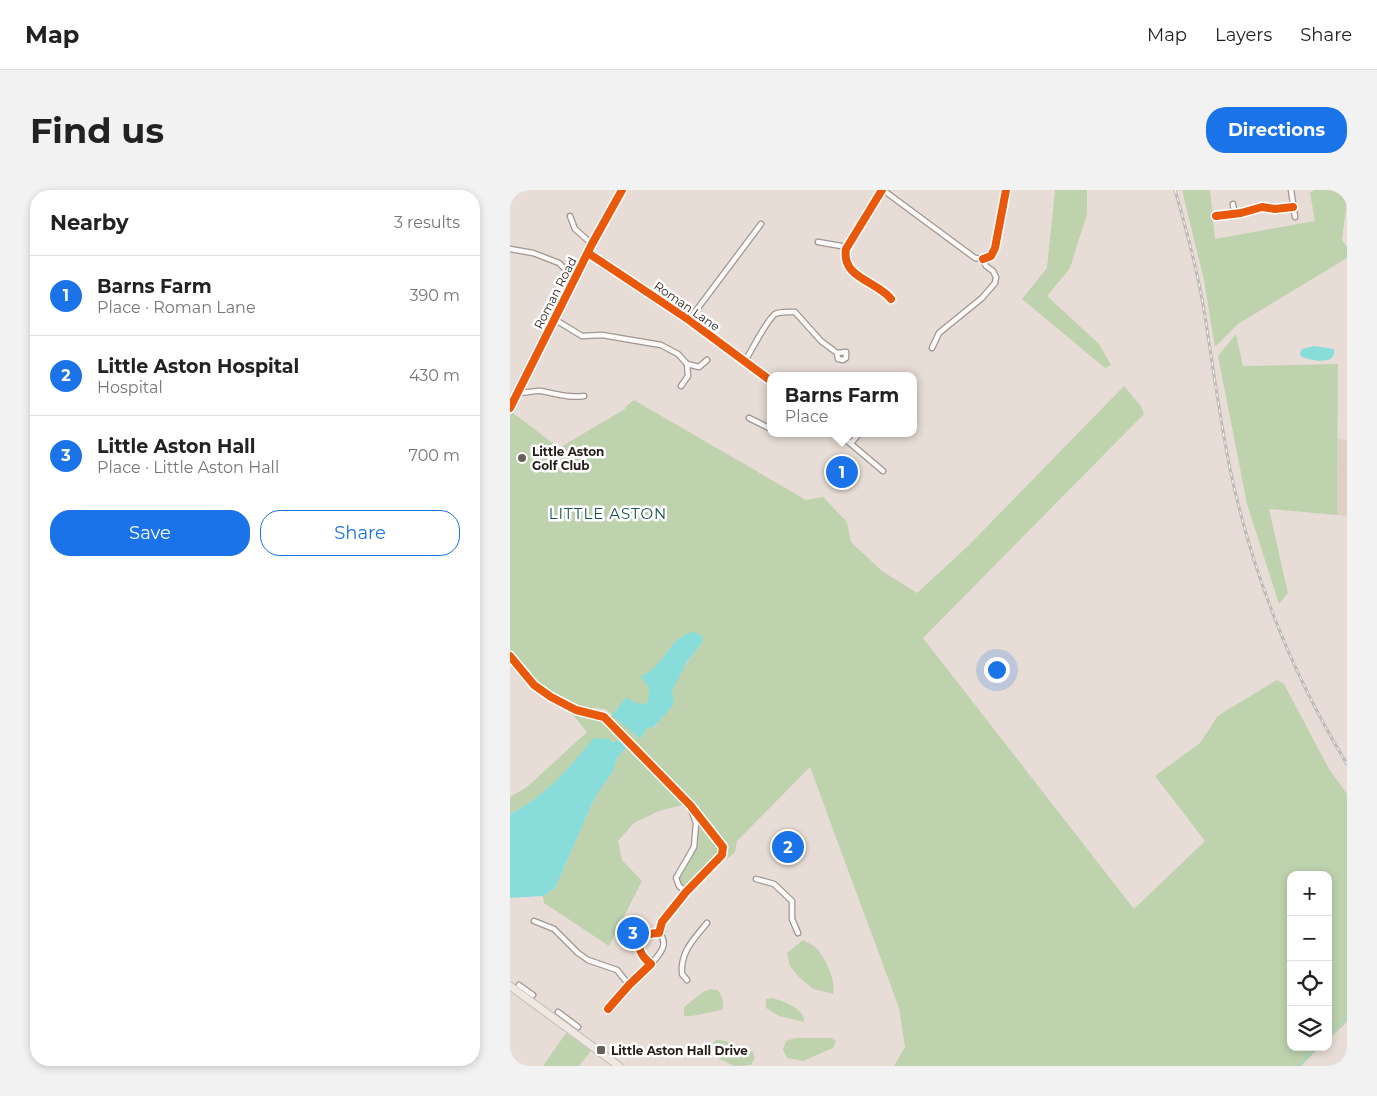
<!DOCTYPE html>
<meta charset="utf-8">
<style>
body{margin:0;font-family:Montserrat,sans-serif;background:#f2f2f2;color:#222}
.controls{position:absolute;right:15px;bottom:15px;display:grid;overflow:hidden;border-radius:10px;box-shadow:0 2px 8px #0003}
.controls button{width:45px;height:45px;display:grid;place-items:center;padding:0;border:0;border-bottom:1px solid #e0e0e0;background:#fff;color:#222;font:25px sans-serif}
.you{position:absolute;left:486px;top:479px;width:18px;height:18px;margin:-12px;border:4px solid #fff;border-radius:50%;background:#1a73e8;box-shadow:0 0 0 8px #1a73e833}
.badge{display:grid;place-items:center;width:32px;height:32px;border-radius:50%;background:#1a73e8;color:#fff;font-size:16px;font-weight:700}
.pin{position:absolute;translate:-50% -50%;border:2px solid #fff;box-shadow:0 1px 5px #0006}
.popup{position:absolute;left:257px;top:182px;width:150px;height:65px;box-sizing:border-box;display:grid;place-content:center;border-radius:10px;background:#fff;filter:drop-shadow(0 1px 4px #0005);font-size:16px;white-space:nowrap;color:#767676}
.popup b{font-size:19px;color:#222}
.popup::after{content:'';position:absolute;left:50%;top:100%;margin-left:-10px;border:10px solid transparent;border-top-color:#fff}
.list{margin:0;padding:0;list-style:none}
h2{display:flex;justify-content:space-between;align-items:center;height:65px;margin:0;padding:0 20px;font-size:21px}
h2 small{font-size:16px;font-weight:400;color:#767676}
.list li{display:grid;grid-template-columns:32px 1fr auto;gap:15px;align-items:center;box-sizing:border-box;height:80px;padding:0 20px;border-top:1px solid #e0e0e0}
.list b{display:block;font-size:19px;white-space:nowrap}
.list p{margin:0;font-size:16px;white-space:nowrap;color:#767676}
.list em{font-size:16px;font-style:normal;color:#767676}
.actions{display:flex;gap:10px;padding:15px 20px}
.actions a{flex:1;padding:11px 0;border:1px solid #1a73e8;border-radius:20px;text-align:center;font-size:18px;color:#1a73e8}
.actions .main{background:#1a73e8;color:#fff}
.icon{flex:none;width:28px;height:28px;fill:none;stroke:currentColor;stroke-width:2;stroke-linecap:round;stroke-linejoin:round}
.map{position:relative;flex:none;width:837px;height:876px;overflow:hidden;border-radius:20px}
header{display:flex;align-items:center;gap:30px;box-sizing:border-box;height:70px;padding:0 25px;background:#fff;border-bottom:1px solid #e0e0e0}
header strong{font-size:24px}
nav{display:flex;gap:28px;margin-inline-start:auto;font-size:18px}
.intro{display:flex;align-items:center;justify-content:space-between;box-sizing:border-box;height:120px;padding:0 30px}
h1{margin:0;font-size:35px}
.button{padding:12px 22px;border-radius:20px;background:#1a73e8;color:#fff;font-size:18px;font-weight:700}
main{display:flex;gap:30px;padding:0 30px}
aside{flex:1;background:#fff;border-radius:20px;box-shadow:0 2px 8px #0003}
.map>svg:first-child{display:block}
.commercial{fill:#ded0c5}
.green{fill:#bed2ae;fill-rule:evenodd}
.water{fill:#88dcda}
.lines{fill:none;stroke-linecap:round;stroke-linejoin:round}
.stream{stroke:#88dcda;stroke-width:1}
.street-casing{stroke:#9f9691;stroke-width:7}
.primary-casing{stroke:#c3bdba;stroke-width:9}
.street{stroke:#fcfaf9;stroke-width:4.5}
.primary{stroke:#efe8e1;stroke-width:7}
.rail-casing{stroke:#bdb9b7;stroke-width:3}
.rail{stroke:#fff;stroke-width:1;stroke-dasharray:4;stroke-linecap:butt}
.cycleway-casing{stroke:#fff;stroke-width:11}
.cycleway{stroke:#e8590c;stroke-width:8}
.poi-dot{fill:#69605a;stroke:#fff;stroke-width:2}
.labels{text-anchor:middle;dominant-baseline:central;stroke-width:5;stroke-linejoin:round;paint-order:stroke}
.street-label{font-size:12px;fill:#241d18;stroke:#fff}
.poi-label{font-size:12px;font-weight:bold;fill:#241d18;stroke:#fff;text-anchor:start}
.quarter-label{font-size:15px;letter-spacing:1px;fill:#1b5550;stroke:#fff}
</style>
<header>
<strong>Map</strong>
<nav><a>Map</a><a>Layers</a><a>Share</a></nav>
</header>
<div class="intro"><h1>Find us</h1><a class="button">Directions</a></div>
<main>
<aside>
<h2>Nearby<small>3 results</small></h2>
<ul class="list">
<li><span class="badge">1</span><div><b>Barns Farm</b><p>Place · Roman Lane</p></div><em>390 m</em></li>
<li><span class="badge">2</span><div><b>Little Aston Hospital</b><p>Hospital</p></div><em>430 m</em></li>
<li><span class="badge">3</span><div><b>Little Aston Hall</b><p>Place · Little Aston Hall</p></div><em>700 m</em></li>
</ul>
<div class="actions"><a class="main">Save</a><a>Share</a></div>
</aside>
<div class="map">
<svg width="837" height="876" viewBox="0 0 837 876">
<rect width="100%" height="100%" fill="#e8ddd6"/>
<!-- commercial -->
<path class="commercial" d="M828,249L837,250V326L827,325Z"/>
<!-- green -->
<g class="green">
<path d="M545,0H577V24L560,78L537,106L589,154L601,175L595,178L512,109L537,78Z"/>
<path d="M672,0H700L705,49L805,31L800,3L804,0H837C837,19 834,32 832,50L837,57V68L728,134L705,157L694,90Z"/>
<path d="M726,144L733,176L828,174L827,325L759,319L778,403L769,414L737,314L708,166Z"/>
<path d="M614,196L631,216L634,224L413,448L624,719L695,651L645,586L690,553L707,527L714,522L767,490L774,494L819,579L837,604V832L818,850V685H781V857H810L791,876H384L395,857L389,818L300,577L227,651L225,662L217,669L215,657L193,628L99,528L102,525L95,519L66,517L37,500L25,492L0,462V226L2,222L49,258L115,219V217L124,210L296,310L313,307L337,332L341,352L372,381L407,403L458,356ZM193,451C181,467 169,483 161,501C156,514 153,526 145,537L137,538L130,549L103,525L106,519L123,512L130,515L137,513C141,501 140,496 131,488L142,482L162,456Z"/>
<path d="M58,519L93,528L114,549L102,552L84,549C60,577 35,607 0,624V607L17,597L77,542Z"/>
<path d="M119,553L177,614L149,621L124,633L108,651L112,670L132,691L99,756L34,713L33,706L45,698L85,607L103,581L106,570Z"/>
<path d="M189,632L210,658L209,665L176,700L170,693L168,687L187,656Z"/>
<path d="M293,750C296,752 301,754 304,756C314,764 327,792 323,804L303,799L289,787L280,776L277,763Z"/>
<path d="M201,799L208,800C212,807 215,812 212,820C203,821 180,828 174,826V817L193,802Z"/>
<path d="M263,808C274,812 295,818 294,832L269,826L256,818V809Z"/>
<path d="M56,843L81,861L69,876H33Z"/>
<path d="M285,848H321L326,851L323,858L293,871L277,868L273,859L276,851Z"/>
<path d="M206,850C221,849 228,859 243,862L245,868L241,875L224,876L200,864V857Z"/>
</g>
<!-- water -->
<g class="water">
<path d="M804,156L824,159C827,176 800,171 791,166L790,163L792,159Z"/>
<path d="M184,442L192,446L193,451L177,472L162,500L164,514L144,537L137,538L130,549L102,525L117,507C124,513 128,515 137,513C141,501 140,496 131,488L133,485C154,477 160,445 184,442Z"/>
<path d="M84,548L98,549L102,552L114,549L119,553L106,570L103,581L85,607L45,698L33,706L0,708V624C35,607 60,577 84,548Z"/>
</g>
<g class="lines">
<!-- stream -->
<g class="stream">
<path d="M818,845L837,826"/>
<path d="M789,876L807,857"/>
</g>
<defs>
<g id="street">
<path d="M372,0L336,59C331,88 367,91 381,109"/>
<path d="M373,0L465,68L473,69"/>
<path d="M781,0L785,27"/>
<path d="M723,14L724,23"/>
<path d="M60,26L65,39L82,54"/>
<path d="M706,26L731,23L752,17L765,19L783,17"/>
<path d="M308,52L337,57"/>
<path d="M0,59L23,63L49,73L62,86L60,98"/>
<path d="M78,63L179,130L261,191"/>
<path d="M473,69L481,66L485,58L496,0"/>
<path d="M44,129L72,146L92,145L151,155L168,164L177,174L189,177L197,170"/>
<path d="M179,130L251,34"/>
<path d="M422,158L429,143L472,108L485,93L486,87L483,81L476,76L473,69"/>
<path d="M235,171C242,160 256,131 265,124C270,121 279,122 285,122L311,151L327,163L328,169L333,170L336,168V162L327,163"/>
<path d="M171,196L178,186L177,174"/>
<path d="M8,202C17,204 24,200 31,201C47,204 58,208 74,206"/>
<path d="M0,218L82,54L112,0"/>
<path d="M239,228L261,239"/>
<path d="M328,243L373,281"/>
<path d="M341,253L350,243"/>
<path d="M0,466L24,495L41,507L66,520L94,527L180,615L213,657L212,665L176,702L152,732L149,743C125,743 124,761 141,774L119,795L98,819"/>
<path d="M246,689L264,694L282,711V729L288,743"/>
<path d="M176,702L169,696L166,688L184,657L186,633L181,619"/>
<path d="M24,731L44,739L68,763L78,770L107,780L119,795"/>
<path d="M141,774C149,765 160,754 149,743"/>
<path d="M177,790L172,784C170,762 184,749 197,733"/>
<path d="M9,795L23,805"/>
<path d="M48,822L68,837"/>
</g>
<path id="primary" d="M0,796L109,876"/>
</defs>
<!-- street casing -->
<use href="#street" class="street-casing"/>
<!-- primary casing -->
<use href="#primary" class="primary-casing"/>
<!-- street -->
<use href="#street" class="street"/>
<!-- primary -->
<use href="#primary" class="primary"/>
<defs>
<path id="rail" d="M665,0C676,38 686,76 693,114C702,169 709,224 720,279C742,382 782,484 837,574"/>
</defs>
<!-- rail casing -->
<use href="#rail" class="rail-casing"/>
<!-- rail -->
<use href="#rail" class="rail"/>
<defs>
<g id="cycleway">
<path d="M372,0L336,59C331,88 367,91 381,109"/>
<path d="M706,26L731,23L752,17L765,19L783,17"/>
<path d="M78,63L179,130L261,191"/>
<path d="M473,69L481,66L485,58L496,0"/>
<path d="M0,218L82,54L112,0"/>
<path d="M0,466L24,495L41,507L66,520L94,527L180,615L213,657L212,665L176,702L152,732L149,743C125,743 124,761 141,774L119,795L98,819"/>
</g>
</defs>
<!-- cycleway casing -->
<use href="#cycleway" class="cycleway-casing"/>
<!-- cycleway -->
<use href="#cycleway" class="cycleway"/>
</g>
<!-- markers -->
<g class="poi-dot">
<circle cx="12" cy="268" r="5"/>
<rect x="86" y="855" width="10" height="10" rx="2.5"/>
</g>
<g class="labels">
<!-- street labels -->
<g class="street-label">
<text transform="translate(45 103) rotate(-63)">Roman Road</text>
<text transform="translate(177 116) rotate(35)">Roman Lane</text>
</g>
<!-- poi labels -->
<g class="poi-label">
<text x="22" y="261">Little Aston<tspan x="22" dy="14">Golf Club</tspan></text>
<text x="101" y="860">Little Aston Hall Drive</text>
</g>
<!-- quarter labels -->
<g class="quarter-label">
<text x="98" y="323">LITTLE ASTON</text>
</g>
</g>
</svg>
<div class="controls">
<button>+</button>
<button>−</button>
<button><svg class="icon" aria-label="locate" viewBox="0 0 24 24"><circle cx="12" cy="12" r="6"/><path d="M12 2v4M12 18v4M2 12h4M18 12h4"/></svg></button>
<button><svg class="icon" aria-label="layers" viewBox="0 0 24 24"><path d="M12 4l9 5-9 5-9-5zM3 14l9 5 9-5"/></svg></button>
</div>
<div class="you"></div>
<div class="pin badge" style="left:332px;top:282px">1</div>
<div class="popup"><b>Barns Farm</b>Place</div>
<div class="pin badge" style="left:278px;top:657px">2</div>
<div class="pin badge" style="left:123px;top:743px">3</div>
</div>
</main>
